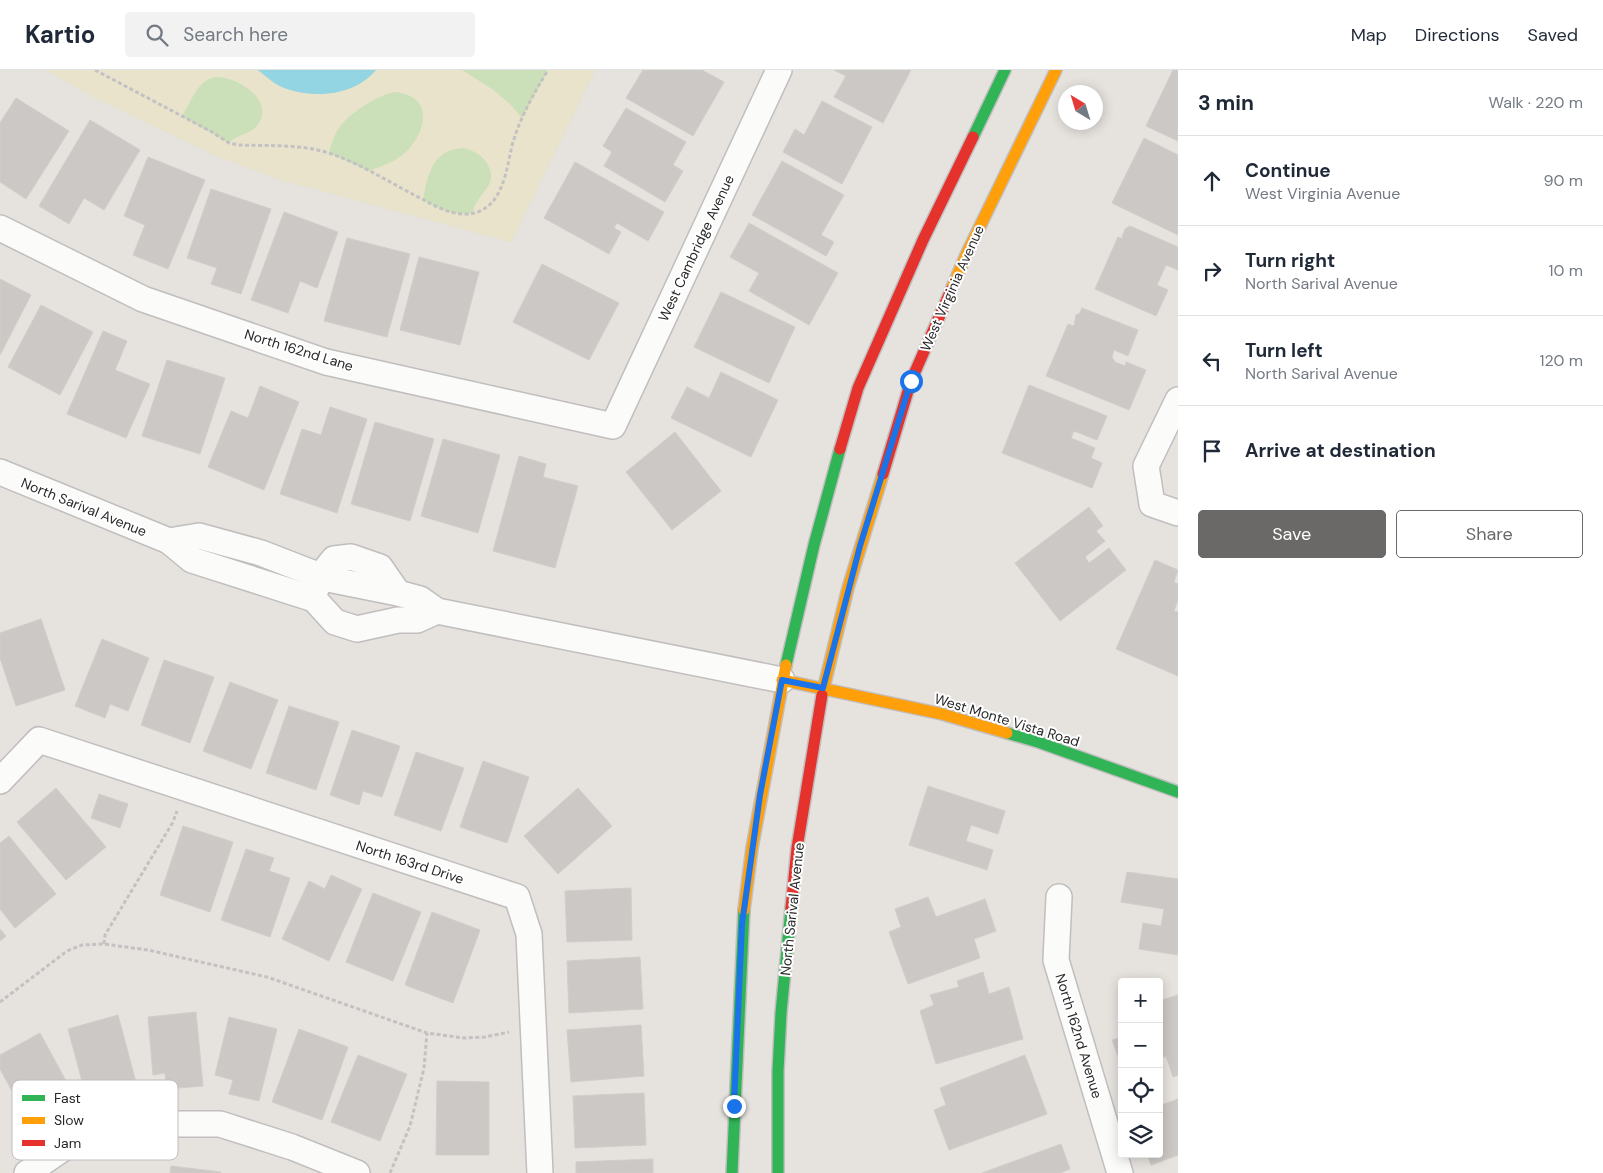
<!DOCTYPE html>
<meta charset="utf-8">
<style>
body{margin:0;font-family:"DM Sans",sans-serif;background:#f2f2f3;color:#1f2937}
.controls{position:absolute;right:15px;bottom:15px;display:grid;overflow:hidden;border-radius:5px;box-shadow:0 2px 12px #0003}
.controls button{width:45px;height:45px;display:grid;place-items:center;padding:0;border:0;border-bottom:1px solid #e0e1e3;background:#fff;color:#1f2937;font:25px sans-serif}
.compass{position:absolute;left:1058px;top:15px;width:45px;height:45px;border-radius:50%;background:#fff;box-shadow:0 2px 12px #0003;rotate:322deg}
.stop{position:absolute;width:15px;height:15px;margin:-11px;border:4px solid #1a73e8;border-radius:50%;background:#fff}
.stop.end{background:#1a73e8;border-color:#fff;box-shadow:0 1px 5px #0008}
.list{margin:0;padding:0;list-style:none}
h2{display:flex;justify-content:space-between;align-items:center;height:65px;margin:0;padding:0 20px;font-size:21px}
h2 small{font-size:16px;font-weight:400;color:#747a83}
.list li{display:grid;grid-template-columns:32px 1fr auto;gap:15px;align-items:center;box-sizing:border-box;height:90px;padding:0 20px;border-top:1px solid #e0e1e3}
.list b{display:block;font-size:19px;white-space:nowrap}
.list p{margin:0;font-size:16px;white-space:nowrap;color:#747a83}
.list em{font-size:16px;font-style:normal;color:#747a83}
.actions{display:flex;gap:10px;padding:15px 20px}
.actions a{flex:1;padding:11px 0;border:1px solid #6a6968;border-radius:5px;text-align:center;font-size:18px;color:#6a6968}
.actions .main{background:#6a6968;color:#fff}
.icon{flex:none;width:28px;height:28px;fill:none;stroke:currentColor;stroke-width:2;stroke-linecap:round;stroke-linejoin:round}
.map{position:relative;flex:none;width:1178px;height:1103px;overflow:hidden}
header{display:flex;align-items:center;gap:30px;box-sizing:border-box;height:70px;padding:0 25px;background:#fff;border-bottom:1px solid #e0e1e3}
header strong{font-size:24px}
nav{display:flex;gap:28px;margin-inline-start:auto;font-size:18px}
.search{width:350px;height:45px;background:#f2f2f3;display:flex;align-items:center;gap:12px;box-sizing:border-box;padding:0 18px;border-radius:5px;color:#747a83;font-size:19px}
main{display:flex}
aside{flex:1;background:#fff}
.map>svg:first-child{display:block}
.green{fill:#cbe0b8}
.sand{fill:#eae3cc;fill-rule:evenodd}
.water{fill:#94d5e4}
.building{fill:#cbc8c5;stroke:#d1cdca}
.lines{fill:none;stroke-linecap:round;stroke-linejoin:round}
.street-casing{stroke:#c0bebf;stroke-width:28}
.fast-casing{stroke:#c0bebf;stroke-width:14}
.slow-casing{stroke:#c0bebf;stroke-width:14}
.jam-casing{stroke:#c0bebf;stroke-width:14}
.path{stroke:#c3c2c2;stroke-width:3;stroke-dasharray:4 2.5;stroke-linecap:butt}
.street{stroke:#fbfbfa;stroke-width:25}
.fast{stroke:#30b455;stroke-width:11}
.slow{stroke:#ff9f0a;stroke-width:11}
.jam{stroke:#e5322d;stroke-width:11}
.route{stroke:#1a73e8;stroke-width:6}
.labels{text-anchor:middle;dominant-baseline:central;stroke-width:4;stroke-linejoin:round;paint-order:stroke}
.street-label{font-size:14px;fill:#282828;stroke:#fff}
.key{fill:#fff;stroke:#bebebe;stroke-width:1}
.key-label{font-size:14px;fill:#282828}
</style>
<header>
<strong>Kartio</strong>
<div class="search"><svg class="icon" aria-label="search" viewBox="0 0 24 24"><circle cx="10" cy="10" r="6"/><path d="M15 15l6 6"/></svg>Search here</div>
<nav><a>Map</a><a>Directions</a><a>Saved</a></nav>
</header>
<main>
<div class="map">
<svg width="1178" height="1103" viewBox="0 0 1178 1103">
<rect width="100%" height="100%" fill="#e6e2de"/>
<!-- green -->
<path class="green" d="M46,0H595L511,172L278,109L217,86L91,26Z"/>
<!-- sand -->
<path class="sand" d="M46,0H258C264,4 270,11 276,14C282,17 289,18 295,19C324,27 356,24 376,0H462L492,19L509,33L522,48L548,0H595L511,172L278,109L217,86L91,26ZM215,7C238,6 278,32 256,57C249,65 237,64 229,73L182,46C192,32 196,11 215,7ZM395,22C433,26 428,59 407,81C397,91 382,96 369,101L329,83C331,75 334,65 339,58C348,44 379,24 395,22ZM464,78C474,81 481,84 487,93C501,117 475,123 473,143C455,146 438,138 423,130C428,103 433,79 464,78Z"/>
<!-- water -->
<path class="water" d="M258,0H376C355,25 317,29 287,19C276,16 267,7 258,0Z"/>
<!-- building -->
<g class="building">
<path d="M643,0H702L724,12L693,66L626,28Z"/>
<path d="M834,0H911L883,53L834,27L846,6Z"/>
<path d="M1173,0H1178V71L1146,56Z"/>
<path d="M16,28L69,61L26,129L0,112V53Z"/>
<path d="M822,31L872,57L842,114L783,82L795,59L804,65Z"/>
<path d="M626,38L686,72L673,95L683,101L665,132L604,96L612,82L603,76Z"/>
<path d="M90,50L140,80L104,140L84,128L69,154L39,136Z"/>
<path d="M1144,68L1178,85V165L1112,133Z"/>
<path d="M148,87L205,110L168,199L133,185L145,155L124,146Z"/>
<path d="M782,91L844,125L821,165L834,172L826,186L752,145Z"/>
<path d="M575,92L664,142L648,171L617,153L614,158L621,162L609,184L544,148Z"/>
<path d="M211,119L271,139L241,224L211,214L217,198L187,188Z"/>
<path d="M284,142L338,162L317,218L300,211L288,243L251,230Z"/>
<path d="M749,153L838,203L809,255L749,221L759,203L730,187Z"/>
<path d="M1130,156L1178,177V200L1166,195L1157,215L1168,220L1156,246L1095,219L1118,167L1123,169L1122,167L1125,159Z"/>
<path d="M347,168L410,184L387,267L324,251Z"/>
<path d="M419,187L479,202L460,275L400,260Z"/>
<path d="M542,194L619,233L589,290L513,252Z"/>
<path d="M0,209L31,225L0,285Z"/>
<path d="M721,222L795,257L769,313L694,277Z"/>
<path d="M41,235L93,262L60,325L8,297Z"/>
<path d="M1082,238L1138,260L1128,286L1114,280L1112,287L1115,292L1125,296L1126,292L1146,300L1129,340L1046,306L1068,254L1074,256L1076,245L1080,243Z"/>
<path d="M103,261L127,271L115,300L150,314L126,368L67,344Z"/>
<path d="M167,290L225,308L200,384L142,366Z"/>
<path d="M721,302L778,330L751,387L671,348L687,317L709,328Z"/>
<path d="M1029,315L1107,346L1097,370L1074,361L1071,368L1095,378L1091,388L1102,393L1092,418L1002,383Z"/>
<path d="M260,316L299,332L264,420L208,397L231,341L248,348Z"/>
<path d="M330,337L367,349L337,443L280,424L302,359L321,365Z"/>
<path d="M375,352L434,369L410,451L351,434Z"/>
<path d="M675,362L721,421L672,460L626,402Z"/>
<path d="M443,369L500,385L478,463L421,446Z"/>
<path d="M519,386L546,394L543,407L578,416L555,498L493,481Z"/>
<path d="M1089,437L1103,456L1096,461L1105,471L1085,487L1089,493L1109,478L1126,500L1060,551L1015,493Z"/>
<path d="M1155,490L1178,500L1174,512L1178,514V530L1174,541L1178,542V606L1116,579Z"/>
<path d="M41,549L65,620L16,636L0,588V563Z"/>
<path d="M102,569L149,588L128,641L110,634L105,648L75,636Z"/>
<path d="M164,590L214,607L190,673L141,655Z"/>
<path d="M230,612L278,630L251,699L203,681Z"/>
<path d="M289,636L339,652L316,720L266,703Z"/>
<path d="M352,660L400,676L382,727L363,721L359,735L330,725Z"/>
<path d="M416,682L464,698L441,761L394,745Z"/>
<path d="M483,691L529,707L507,773L460,757Z"/>
<path d="M928,716L1005,741L998,764L971,755L966,771L993,780L987,800L909,775Z"/>
<path d="M56,718L106,777L66,810L17,752Z"/>
<path d="M578,718L612,756L558,804L524,766Z"/>
<path d="M99,724L128,734L120,758L91,748Z"/>
<path d="M183,756L233,772L210,842L160,825Z"/>
<path d="M9,766L56,824L15,858L0,839V773Z"/>
<path d="M246,779L274,788L269,801L290,808L270,867L221,850Z"/>
<path d="M1127,802L1178,809V885L1139,879L1143,853L1161,856L1164,839L1121,832Z"/>
<path d="M331,805L362,819L329,891L282,869L309,811L325,819Z"/>
<path d="M631,818L632,870L567,872L565,821Z"/>
<path d="M373,823L421,842L393,911L346,892Z"/>
<path d="M928,827L936,847L985,829L996,861L974,869L980,888L908,914L889,862L901,857L895,839Z"/>
<path d="M432,842L480,860L453,933L405,915Z"/>
<path d="M0,859L6,866L0,871Z"/>
<path d="M640,887L643,939L569,943L567,891Z"/>
<path d="M983,902L989,924L1009,917L1023,969L936,994L920,941L934,935L930,925L959,917L957,911Z"/>
<path d="M1178,925V1005L1173,1007L1166,986L1159,989V931Z"/>
<path d="M196,942L203,1016L166,1019L165,1003L153,1005L148,947Z"/>
<path d="M118,945L137,1016L87,1030L68,959Z"/>
<path d="M229,947L277,959L259,1031L229,1024L233,1010L215,1005Z"/>
<path d="M641,955L644,1006L571,1012L567,960Z"/>
<path d="M299,959L348,977L322,1050L272,1032Z"/>
<path d="M40,963L77,1031L31,1056L0,999V985Z"/>
<path d="M1122,967V997L1112,970Z"/>
<path d="M358,985L407,1004L380,1071L331,1052Z"/>
<path d="M1025,985L1047,1044L949,1080L934,1040L946,1035L940,1018Z"/>
<path d="M437,1011L489,1012V1085H436Z"/>
<path d="M644,1023L646,1075L575,1078L573,1026Z"/>
<path d="M1178,1029V1085L1151,1095L1147,1084H1159V1055H1161L1159,1049V1036Z"/>
<path d="M1061,1074L1070,1099L1060,1103H982Z"/>
<path d="M653,1089V1103H576V1092Z"/>
<path d="M171,1096L221,1102V1103H170Z"/>
</g>
<g class="lines">
<defs>
<g id="street">
<path d="M0,158L143,229L326,292L613,356L779,0"/>
<path d="M1178,330L1146,396L1152,434L1178,443"/>
<path d="M0,402L169,471L192,490L314,529L335,552L357,559L398,550H417L437,541"/>
<path d="M169,471L199,466L261,483L328,509L398,523L420,529L437,541L782,610"/>
<path d="M316,519L320,506L334,489L351,487L380,497L398,523"/>
<path d="M0,711L39,670L517,827L529,864L540,1103"/>
<path d="M1059,827L1056,890L1120,1103"/>
<path d="M27,1103L74,1071L135,1054H220L292,1077L357,1103"/>
</g>
<g id="fast">
<path d="M973,67L1005,0"/>
<path d="M786,595L814,475L840,379"/>
<path d="M1007,663L1038,672L1178,722"/>
<path d="M732,1103L744,840"/>
<path d="M778,1103V1001L781,943L791,838"/>
</g>
<g id="slow">
<path d="M951,220L966,185L1056,0"/>
<path d="M782,610L942,644L1007,663"/>
<path d="M822,625L848,518L883,404"/>
<path d="M744,840L752,778L786,595"/>
</g>
<g id="jam">
<path d="M840,379L858,318L923,170L973,67"/>
<path d="M883,404L911,311L951,220"/>
<path d="M791,838L797,778L822,625"/>
</g>
</defs>
<!-- street casing -->
<use href="#street" class="street-casing"/>
<!-- fast casing -->
<use href="#fast" class="fast-casing"/>
<!-- slow casing -->
<use href="#slow" class="slow-casing"/>
<!-- jam casing -->
<use href="#jam" class="jam-casing"/>
<!-- path -->
<g class="path">
<path d="M95,0L212,62L229,73L239,75C268,76 301,74 329,83C362,94 392,114 422,129C435,136 449,144 465,144C476,145 488,138 494,130C506,114 508,91 513,72C521,46 534,23 548,0"/>
<path d="M104,874L105,865L173,752L177,741"/>
<path d="M0,932L67,881L82,875L104,874L148,880L267,907L427,963L464,968L485,967L509,962"/>
<path d="M390,1103L410,1056L424,998L427,963"/>
</g>
<!-- street -->
<use href="#street" class="street"/>
<!-- fast -->
<use href="#fast" class="fast"/>
<!-- slow -->
<use href="#slow" class="slow"/>
<!-- jam -->
<use href="#jam" class="jam"/>
</g>
<g class="lines">
<!-- route -->
<path class="route" d="M734,1036L742,854L760,725L782,610L823,618L860,476L911,311"/>
</g>
<g class="labels">
<!-- street labels -->
<g class="street-label">
<text transform="translate(696 178) rotate(-65)">West Cambridge Avenue</text>
<text transform="translate(952 218) rotate(-66)">West Virginia Avenue</text>
<text transform="translate(299 280) rotate(17)">North 162nd Lane</text>
<text transform="translate(84 437) rotate(22)">North Sarival Avenue</text>
<text transform="translate(1007 650) rotate(17)">West Monte Vista Road</text>
<text transform="translate(410 792) rotate(18)">North 163rd Drive</text>
<text transform="translate(792 839) rotate(-84)">North Sarival Avenue</text>
<text transform="translate(1079 966) rotate(73)">North 162nd Avenue</text>
</g>
</g>
<!-- legend -->
<rect x="12" y="1010" width="166" height="80" rx="8" class="key"/>
<rect x="22" y="1025" width="23" height="6" fill="#30b455"/>
<rect x="22" y="1047" width="23" height="7" fill="#ff9f0a"/>
<rect x="22" y="1070" width="23" height="6" fill="#e5322d"/>
<g class="key-label">
<text x="54" y="1033">Fast</text>
<text x="54" y="1055">Slow</text>
<text x="54" y="1078">Jam</text>
</g>
</svg>
<div class="controls">
<button>+</button>
<button>−</button>
<button><svg class="icon" aria-label="locate" viewBox="0 0 24 24"><circle cx="12" cy="12" r="6"/><path d="M12 2v4M12 18v4M2 12h4M18 12h4"/></svg></button>
<button><svg class="icon" aria-label="layers" viewBox="0 0 24 24"><path d="M12 4l9 5-9 5-9-5zM3 14l9 5 9-5"/></svg></button>
</div>
<svg class="compass" viewBox="-18 -18 36 36"><path d="M0-13l5 13h-10z" fill="#e53935"/><path d="M0 13l5-13h-10z" fill="#747a83"/></svg>
<div class="stop" style="left:911px;top:311px"></div>
<div class="stop end" style="left:734px;top:1036px"></div>
</div>
<aside>
<h2>3 min<small>Walk · 220 m</small></h2>
<ul class="list">
<li><svg class="icon" aria-label="ahead" viewBox="0 0 24 24"><path d="M12 20V5M6 11l6-6 6 6"/></svg><div><b>Continue</b><p>West Virginia Avenue</p></div><em>90 m</em></li>
<li><svg class="icon" aria-label="right" viewBox="0 0 24 24"><path d="M7 20v-9h11M14 6l5 5-5 5"/></svg><div><b>Turn right</b><p>North Sarival Avenue</p></div><em>10 m</em></li>
<li><svg class="icon" aria-label="left" viewBox="0 0 24 24"><path d="M17 20v-9H6M10 6l-5 5 5 5"/></svg><div><b>Turn left</b><p>North Sarival Avenue</p></div><em>120 m</em></li>
<li><svg class="icon" aria-label="arrive" viewBox="0 0 24 24"><path d="M6 21V4h12l-3 4 3 4H6"/></svg><div><b>Arrive at destination</b></div></li>
</ul>
<div class="actions"><a class="main">Save</a><a>Share</a></div>
</aside>
</main>
